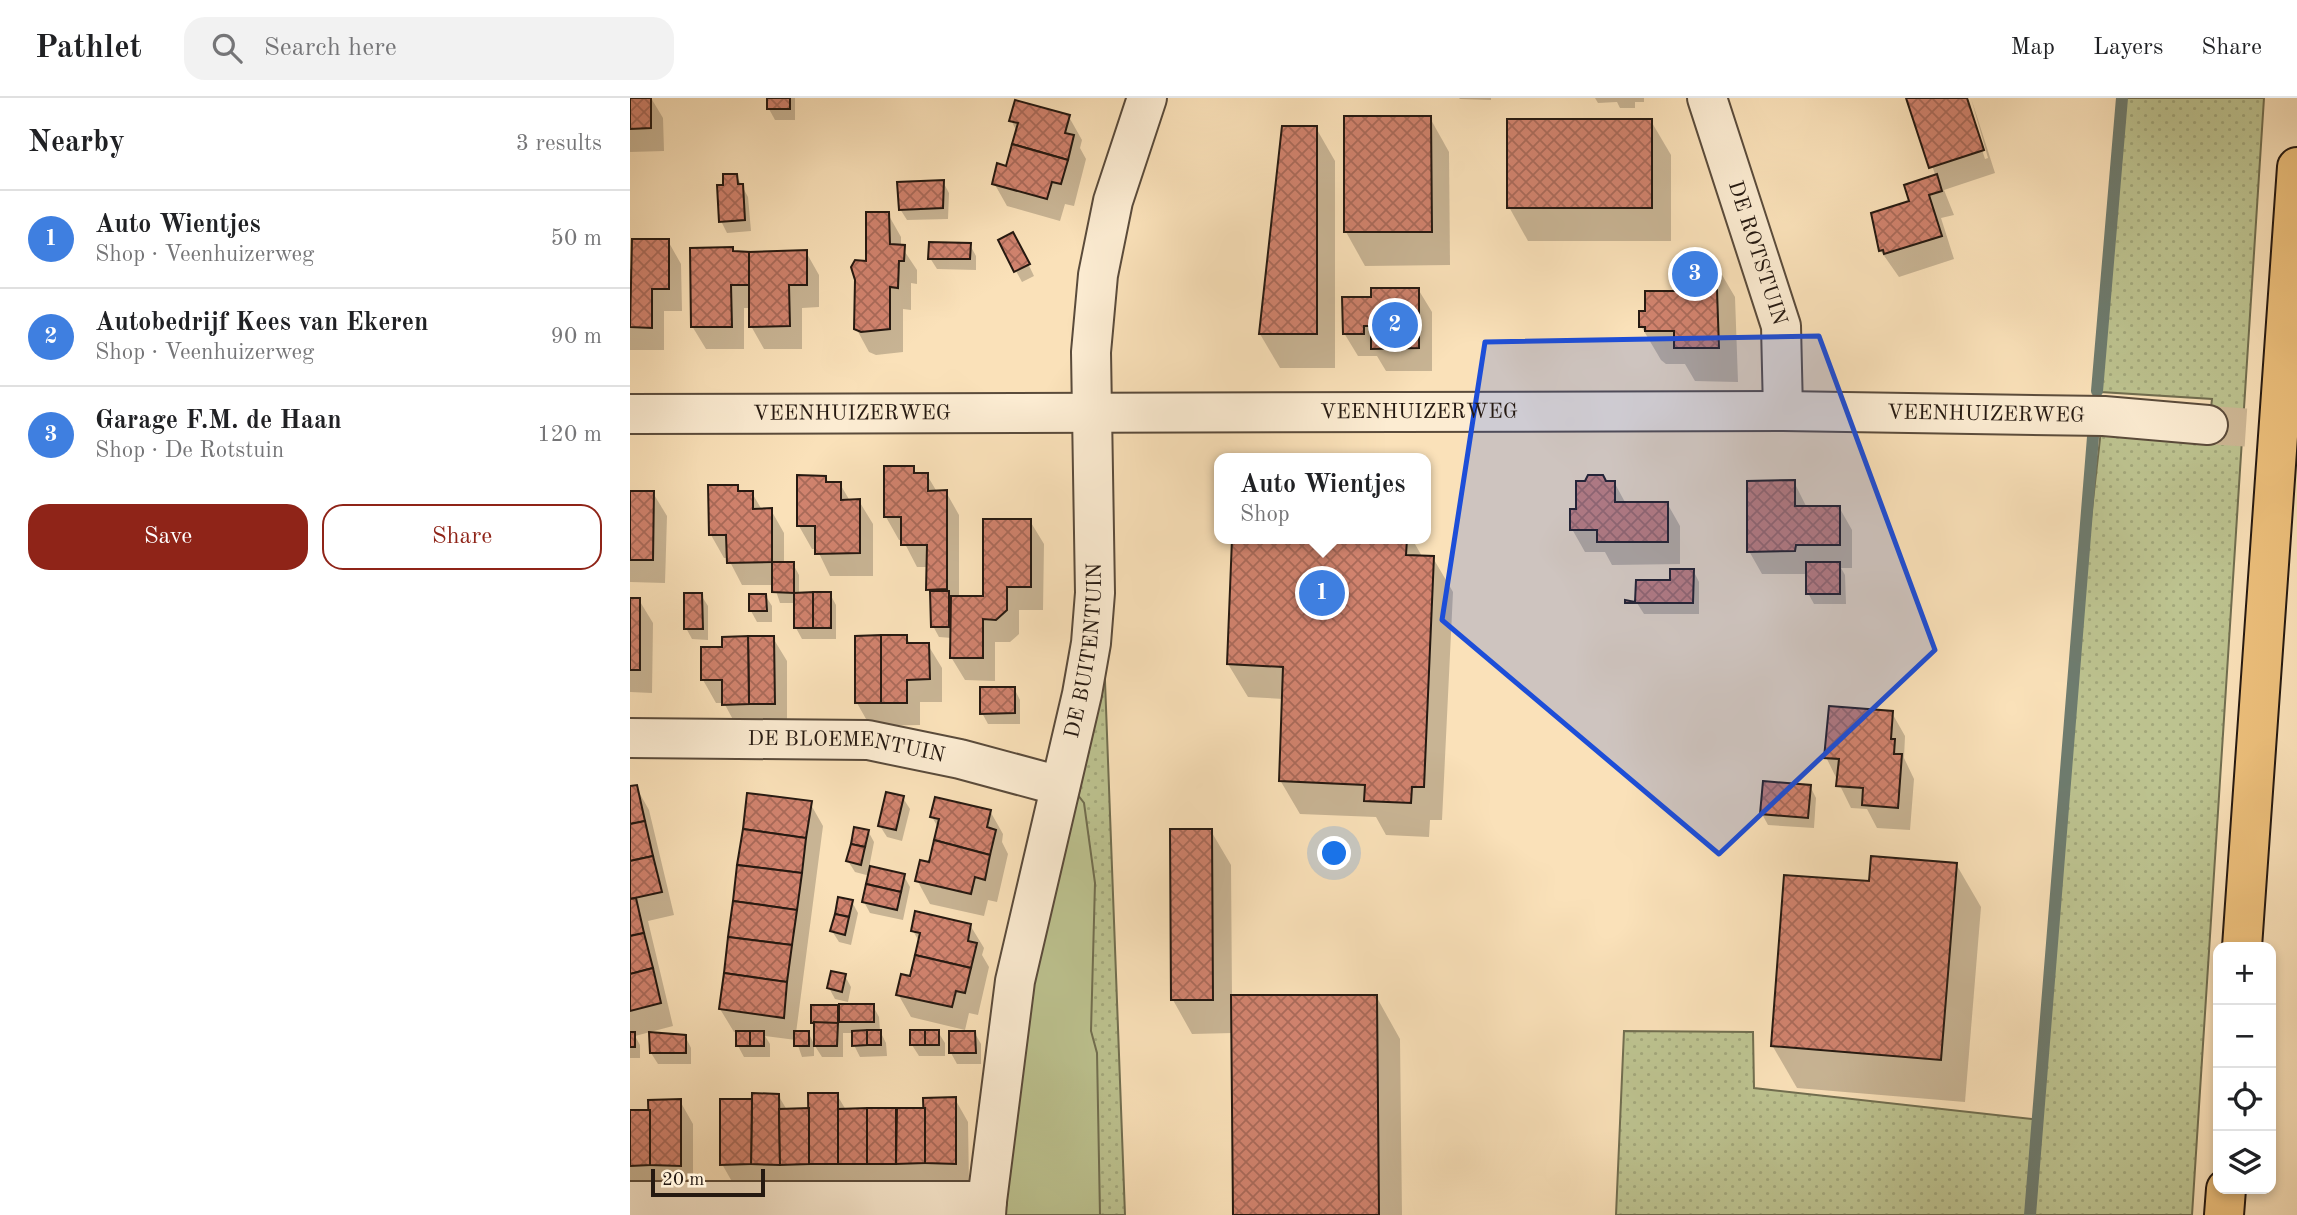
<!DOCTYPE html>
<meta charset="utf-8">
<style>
body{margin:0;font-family:"Old Standard TT",serif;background:#f2f2f2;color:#202124}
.controls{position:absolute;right:21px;bottom:21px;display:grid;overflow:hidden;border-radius:14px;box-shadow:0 4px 10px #0003}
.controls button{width:63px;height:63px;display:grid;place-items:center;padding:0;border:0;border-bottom:2px solid #e0e0e0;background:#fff;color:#202124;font:35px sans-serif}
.scale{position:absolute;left:21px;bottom:18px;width:114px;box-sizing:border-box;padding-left:7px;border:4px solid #251911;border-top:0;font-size:19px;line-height:24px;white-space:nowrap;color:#251911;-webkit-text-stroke:5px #fcecd2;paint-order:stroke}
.you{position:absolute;left:705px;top:756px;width:24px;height:24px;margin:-18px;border:5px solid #fff;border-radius:50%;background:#1a73e8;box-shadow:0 0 0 10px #1a73e833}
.badge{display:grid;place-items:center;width:46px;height:46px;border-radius:50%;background:#8f2418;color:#fff;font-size:23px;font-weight:700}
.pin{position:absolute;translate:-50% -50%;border:4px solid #fff;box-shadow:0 2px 7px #0006}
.popup{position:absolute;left:584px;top:355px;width:217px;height:91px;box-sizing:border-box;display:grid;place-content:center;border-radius:14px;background:#fff;filter:drop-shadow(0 2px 5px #0005);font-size:23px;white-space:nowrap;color:#757577}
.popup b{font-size:26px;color:#202124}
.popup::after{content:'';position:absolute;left:50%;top:100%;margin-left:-14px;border:14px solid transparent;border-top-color:#fff}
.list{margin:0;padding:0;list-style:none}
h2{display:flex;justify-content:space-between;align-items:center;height:91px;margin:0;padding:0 28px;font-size:30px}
h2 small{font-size:23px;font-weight:400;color:#757577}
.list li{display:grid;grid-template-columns:46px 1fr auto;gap:21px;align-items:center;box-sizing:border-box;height:98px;padding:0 28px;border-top:2px solid #e0e0e0}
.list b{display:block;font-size:26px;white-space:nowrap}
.list p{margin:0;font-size:23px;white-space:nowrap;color:#757577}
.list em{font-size:23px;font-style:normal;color:#757577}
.actions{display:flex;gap:14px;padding:21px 28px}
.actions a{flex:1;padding:16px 0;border:2px solid #8f2418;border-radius:21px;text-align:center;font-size:24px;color:#8f2418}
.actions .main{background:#8f2418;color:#fff}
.icon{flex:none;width:38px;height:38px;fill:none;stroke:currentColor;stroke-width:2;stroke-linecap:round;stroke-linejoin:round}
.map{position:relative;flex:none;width:1667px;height:1117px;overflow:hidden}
header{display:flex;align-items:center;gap:42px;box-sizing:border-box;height:98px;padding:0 35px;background:#fff;border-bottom:2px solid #e0e0e0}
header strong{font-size:33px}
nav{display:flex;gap:38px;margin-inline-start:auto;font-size:24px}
.search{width:490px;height:63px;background:#f2f2f2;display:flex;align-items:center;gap:18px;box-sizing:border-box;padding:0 24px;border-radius:21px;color:#757577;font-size:26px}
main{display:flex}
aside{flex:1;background:#fff}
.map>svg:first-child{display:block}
.grass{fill:url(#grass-dots);stroke:#716e50;stroke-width:2}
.park{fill:#bdc390;stroke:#716e50;stroke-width:2}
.shadow{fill:#0003}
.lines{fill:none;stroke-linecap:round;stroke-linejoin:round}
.stream{stroke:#6e7c6f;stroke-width:12}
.building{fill:url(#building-cross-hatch);stroke:#251911;stroke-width:2}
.minor-tunnel{stroke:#cfb997;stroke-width:38;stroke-dasharray:38 19;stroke-linecap:butt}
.minor-casing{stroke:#5a4b3b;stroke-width:42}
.motorway-casing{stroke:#251911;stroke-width:42}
.minor{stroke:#fcecd2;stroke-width:38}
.motorway{stroke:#edc07c;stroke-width:38}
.marked{fill:#1d4ed8;fill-opacity:0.2;stroke:#1d4ed8;stroke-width:5;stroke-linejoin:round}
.labels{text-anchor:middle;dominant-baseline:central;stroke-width:5;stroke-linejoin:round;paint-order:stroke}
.street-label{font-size:21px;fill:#251911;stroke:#fcecd2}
</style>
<header>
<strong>Pathlet</strong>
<div class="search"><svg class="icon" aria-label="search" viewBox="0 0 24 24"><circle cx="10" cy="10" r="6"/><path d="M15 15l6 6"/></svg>Search here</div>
<nav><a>Map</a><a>Layers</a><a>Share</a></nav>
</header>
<main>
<aside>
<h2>Nearby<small>3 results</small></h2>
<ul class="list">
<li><span class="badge" style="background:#3f7fe0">1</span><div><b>Auto Wientjes</b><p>Shop · Veenhuizerweg</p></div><em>50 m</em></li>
<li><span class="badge" style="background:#3f7fe0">2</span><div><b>Autobedrijf Kees van Ekeren</b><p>Shop · Veenhuizerweg</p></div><em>90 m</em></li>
<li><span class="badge" style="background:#3f7fe0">3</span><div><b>Garage F.M. de Haan</b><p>Shop · De Rotstuin</p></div><em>120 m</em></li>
</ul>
<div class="actions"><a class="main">Save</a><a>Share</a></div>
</aside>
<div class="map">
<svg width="1667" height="1117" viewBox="0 0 1667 1117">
<defs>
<pattern id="grass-dots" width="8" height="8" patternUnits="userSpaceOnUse" patternTransform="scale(1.75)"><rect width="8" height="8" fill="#bdc390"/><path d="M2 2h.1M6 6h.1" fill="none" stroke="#a2a77b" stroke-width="1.8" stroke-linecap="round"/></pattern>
<pattern id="building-cross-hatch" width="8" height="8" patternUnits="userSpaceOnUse" patternTransform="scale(1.75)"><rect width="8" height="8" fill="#d1836e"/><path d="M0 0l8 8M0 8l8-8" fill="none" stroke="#a96a59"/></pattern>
</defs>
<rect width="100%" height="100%" fill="#fae1b9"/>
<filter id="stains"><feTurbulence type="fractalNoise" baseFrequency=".00286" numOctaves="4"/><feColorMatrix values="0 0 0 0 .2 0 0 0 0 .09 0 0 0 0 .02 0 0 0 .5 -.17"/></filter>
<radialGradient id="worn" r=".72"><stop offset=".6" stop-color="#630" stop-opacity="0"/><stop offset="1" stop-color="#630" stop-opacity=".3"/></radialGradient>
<!-- grass -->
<g class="grass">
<path d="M1495,0H1634L1562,1117H986L994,933L1123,934L1124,990L1411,1022L1454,482L1471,332L1577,346L1582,301L1471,294Z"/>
<path d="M474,556L495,1117H371Z"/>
</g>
<!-- park -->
<path class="park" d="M444,692L454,705L465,785L461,933L467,955L470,1117H369L383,969Z"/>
<!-- shadow -->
<g class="shadow">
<path d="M0,0H21L33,20L34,53L0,54Z"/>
<path d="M139,0H165V22H145L139,11Z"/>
<path d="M829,0H861V2L830,1Z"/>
<path d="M965,0H1014V4H1005V10H990L987,4L968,5Z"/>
<path d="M1278,0H1335L1355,61L1358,60L1341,0L1365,75L1314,92L1324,117L1311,120L1324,161L1269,179L1250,152L1281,104L1306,79Z"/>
<path d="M439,19L452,42L450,50L456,61L444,108L435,106L430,123L377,108L364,85L377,70L387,34L381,22Z"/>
<path d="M800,20L819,54L820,167L735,168L716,134Z"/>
<path d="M1021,23L1041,57V143H898L879,109Z"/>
<path d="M686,30L705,63V270H650L630,236Z"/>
<path d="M106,77L118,99L121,133L97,135L91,123L95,88Z"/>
<path d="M313,84L319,95L318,121L277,122L270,111Z"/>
<path d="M258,116L271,139V148L287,172V186L281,185V212L273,211V254L246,257L239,254L226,230V184L223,179L226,164H238Z"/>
<path d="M38,143L51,166L52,213H34V252H0V171H4Z"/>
<path d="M340,147L346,158V172L307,171L300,160Z"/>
<path d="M389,147L404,178L392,184L386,173Z"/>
<path d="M102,151L105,155L176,154L189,177V209L172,210V251H134L121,228L120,210H114V251H76L62,228Z"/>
<path d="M1085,165L1105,199L1108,284L1065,283L1055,266H1036L1031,262L1011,228L1017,215Z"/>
<path d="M788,191L802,214V273H756L747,258H728L714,235L743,201Z"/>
<path d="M283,370L286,377H297L307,394H316L329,417V499L355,500L400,423L414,446L413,512H389V536L380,544H365V583L335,582L321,559L322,540L309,539L303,528L298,469H287L273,442H269L256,419Z"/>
<path d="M195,379L199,385L210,386L220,403H229L243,426V478H200L187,451H182L169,428Z"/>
<path d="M984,384L996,406L1037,405L1050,428V466L982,467L975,454H955L942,431L948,413L975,385Z"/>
<path d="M1164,384L1177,410L1209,409L1222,432V470H1211L1215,477L1216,506H1184L1178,495V476H1132L1119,453Z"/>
<path d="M107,388L111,395H122L132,412H141L154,435V466H163L169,477V496H200L206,507V541H172L166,530V505H150L144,487H112L98,460H94L81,437Z"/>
<path d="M0,395H23L37,418L35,485L0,484Z"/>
<path d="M604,441H782L793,460H803L823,494L812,722H800L799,739L756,737L746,719L670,716L650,682L654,601L618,599L598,566Z"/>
<path d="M1063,472L1069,484V516H1014L1007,505Z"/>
<path d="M71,497L78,508V542L62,541L56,530Z"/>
<path d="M135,497L142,508V524H127L121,513Z"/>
<path d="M0,502H9L23,525L22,595L0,594Z"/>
<path d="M276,539L281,547H298L312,570V604H290V627L240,628L227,605Z"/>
<path d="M143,540L157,563V628L107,629L94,605H86L73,582L94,550Z"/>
<path d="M384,590L390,602V626H358L352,615Z"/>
<path d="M1262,615L1275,638L1274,660L1284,681L1280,732L1247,730L1237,711L1221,710L1196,659Z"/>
<path d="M1180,688L1186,700L1184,730L1138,727L1132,716Z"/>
<path d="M6,689L19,712L44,817L18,823L43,928L5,938L10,947V960H0V690Z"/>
<path d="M273,700L280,711L272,743L257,739L250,728Z"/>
<path d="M180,705L193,728L166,935L178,934L184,946V958L172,959L166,942L135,938L140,946V959H114L108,948V934H104L90,911Z"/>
<path d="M360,713L373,736L372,744L378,756L367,804L358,802L354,818L300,806L287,782L301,766L309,731L302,719Z"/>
<path d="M238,733L244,744L239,770L274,778L280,789L273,822L240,815L234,804L240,778L225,774L218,763Z"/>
<path d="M581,733L601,767L602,899L746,898L770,941L772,1117H604L603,935L562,936L543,902Z"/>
<path d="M1326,766L1351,809L1335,1004L1167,990L1142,947L1241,785Z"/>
<path d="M222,804L228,815L221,847L209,844L202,833Z"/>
<path d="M340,827L354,850L352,857L359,869L348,917L339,915L335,932L281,919L268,896L281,880L290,845L283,833Z"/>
<path d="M215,878L221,889L218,904L205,901L199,890Z"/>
<path d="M243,908L249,919L250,933L256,945L257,958L230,959L224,947V935H213V959H192L185,948L183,909Z"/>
<path d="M308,934L315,945V958H289L282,947Z"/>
<path d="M344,934L351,946V966H327L321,955Z"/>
<path d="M55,938L61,950V966H28L21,955Z"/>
<path d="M148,997L157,1012H180L207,997L216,1012H295L325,1001L338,1024L339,1088L105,1089L92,1066L124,1002Z"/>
<path d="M50,1003L63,1026V1090H0V1014H20Z"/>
</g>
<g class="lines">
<!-- stream -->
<g class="stream">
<path d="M1467,293L1492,0"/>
<path d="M1400,1117L1463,339"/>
</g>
</g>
<!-- building -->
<g class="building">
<path d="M0,0H21V30L0,31Z"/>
<rect x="137" y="0" width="23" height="11"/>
<path d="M1276,0H1337L1354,52L1299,70Z"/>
<path d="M385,2L440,17L435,35L444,37L438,62L382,46L388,25L379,23Z"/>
<path d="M714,18H801L802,134H714Z"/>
<rect x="877" y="21" width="145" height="89"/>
<path d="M652,28H687V236H629Z"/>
<path d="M382,46L438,62L431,86L422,84L417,101L362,86L367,65L376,68Z"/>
<path d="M93,76H107L108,86H113L115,122L89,124L87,87H93Z"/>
<path d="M1307,76L1312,93L1299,97L1312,138L1254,156L1253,152L1249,153L1241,115L1279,103L1274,87Z"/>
<path d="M314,82L313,110L269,112L267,84Z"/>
<path d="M236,114H259L260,146L275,147L274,163H269L268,190L260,189V231L231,234L224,231L225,182L221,169L225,162L236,163Z"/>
<path d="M383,134L400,166L384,174L368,142Z"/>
<path d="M2,141H39V191H22V230L0,229Z"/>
<path d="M299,144L341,145L340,161H298Z"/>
<path d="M103,149V153L120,154V187H101L102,229H61L60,150Z"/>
<path d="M177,152V187H159L160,228L119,229V154Z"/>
<path d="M1046,163H1086L1089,250H1044V233H1015V229H1009V213H1015V193H1044Z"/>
<path d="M741,190H789V250L741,251V228H734V236H713L712,199H741Z"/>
<path d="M254,368H284V375H298V393L317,392V491L296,492L297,447H271V419H254Z"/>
<path d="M167,377L196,378V384H211V402L230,401V455L185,456V428H167Z"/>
<path d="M958,377H973L976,383H985V404H1038V444H967V432H940V411H946V383H955Z"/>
<path d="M1165,382V408H1210V447H1166L1165,453L1117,454V383Z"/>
<path d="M78,387H108V393H123V411L142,410V464L97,465L96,437H79Z"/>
<path d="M0,393H24L23,462H0Z"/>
<path d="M353,421H401V489H377V512L366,522L353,521V560H320L321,498H353Z"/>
<path d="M602,441H777L776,457L804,458L794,689H782L781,705L734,703L735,687L649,683L653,569L597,566Z"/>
<path d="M142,464H164V495L142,494Z"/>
<rect x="1176" y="464" width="34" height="32"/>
<path d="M1040,471H1064L1063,505H995V502L1005,504L1006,482H1040Z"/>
<path d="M300,493H319V529H301Z"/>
<path d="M183,494V530H164V495Z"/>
<rect x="183" y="494" width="18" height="36"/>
<path d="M54,495H72L73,531H54Z"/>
<path d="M119,496H136L137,513H119Z"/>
<rect x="0" y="500" width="10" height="72"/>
<path d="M251,537V605H225V538Z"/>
<path d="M251,537H277V545H299L300,581L277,582V605H251Z"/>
<path d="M118,538H144L145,606H119Z"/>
<path d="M118,538L119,606L92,607V582H71V549H92V539Z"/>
<path d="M350,589H385V615L350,616Z"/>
<path d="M1199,608L1263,613L1261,641H1265L1264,656H1272L1268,710L1232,707L1233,690L1206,688L1209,661L1194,660Z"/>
<path d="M1133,683L1181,687L1178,720L1130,716Z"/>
<path d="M7,687L15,723L0,726V688Z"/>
<path d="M256,694L274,698L266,732L248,728Z"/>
<path d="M117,695L182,703L176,740L113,731Z"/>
<path d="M305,699L361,712L357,729L366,732L360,757L304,742L309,721L300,719Z"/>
<path d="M15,723L23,758L0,763V726Z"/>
<path d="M224,729L239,732L235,749L221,746Z"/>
<path d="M113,731L176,740L172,775L107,767Z"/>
<path d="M540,731H582L583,902H541Z"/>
<path d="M304,742L360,757L355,782L345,779L341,796L285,783L290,762L299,764Z"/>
<path d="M221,746L235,749L231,767L216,763Z"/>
<path d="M23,758L32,794L0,801V763Z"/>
<path d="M1241,758L1327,765L1311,962L1141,948L1154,777L1239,783Z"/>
<path d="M107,767L172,775L167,812L103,803Z"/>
<path d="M240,768L275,776L271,794L236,786Z"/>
<path d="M236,786L271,794L267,812L232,804Z"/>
<path d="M208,799L223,802L219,819L205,816Z"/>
<path d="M6,800L14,835L0,838V801Z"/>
<path d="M103,803L167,812L162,847L98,839Z"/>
<path d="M285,813L341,826L338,843L347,845L341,870L285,857L290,835L281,833Z"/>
<path d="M205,816L219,819L215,837L200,833Z"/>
<path d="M14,835L23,870L0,876V838Z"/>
<path d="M98,839L162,847L157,884L94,875Z"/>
<path d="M285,857L341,870L335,895L326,893L322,909L266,897L271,876L280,878Z"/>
<path d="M23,870L31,905L0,913V876Z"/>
<path d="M201,873L216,876L212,894L197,890Z"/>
<path d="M94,875L157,884L154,920L89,911Z"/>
<path d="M601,897H747L749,1117H603Z"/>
<rect x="209" y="906" width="35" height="18"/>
<rect x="181" y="907" width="27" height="18"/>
<path d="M184,924L208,925L207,948H184Z"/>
<path d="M237,932V947L222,948V933Z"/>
<rect x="237" y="932" width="14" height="15"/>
<rect x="280" y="932" width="15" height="15"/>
<rect x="295" y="932" width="14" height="15"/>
<rect x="106" y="933" width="14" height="15"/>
<rect x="120" y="933" width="14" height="15"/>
<rect x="164" y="933" width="15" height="15"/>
<path d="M319,933H345L346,955H319Z"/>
<rect x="0" y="934" width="5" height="15"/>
<path d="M19,934L56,937V955H20Z"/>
<path d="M122,995L149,996L150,1067L121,1066Z"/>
<path d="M178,995H208V1066H179Z"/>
<path d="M326,999V1066L295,1065L293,1000Z"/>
<path d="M51,1001V1068L20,1067L18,1002Z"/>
<path d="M90,1001H122L121,1066L90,1067Z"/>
<path d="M179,1010V1066L150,1067L149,1011Z"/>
<path d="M237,1010V1066H208V1011Z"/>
<rect x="237" y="1010" width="29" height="56"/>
<path d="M267,1010H295V1065L266,1066Z"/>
<path d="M0,1012H20V1067L0,1068Z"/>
</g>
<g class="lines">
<!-- minor-tunnel -->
<path class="minor-tunnel" d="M1578,327L1667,333"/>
<defs>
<g id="minor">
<path id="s1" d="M1077,0L1151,228L1153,313"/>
<path id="s2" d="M0,316L1153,313L1474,318L1578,327"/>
<path id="s3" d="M0,640L238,642L330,661L430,688"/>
<path d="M0,1103H357L356,1117"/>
<path id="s4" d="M357,1103L385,883L452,596L461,545L465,495L461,254L468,177L483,103L517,0"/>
</g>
<g id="motorway">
<path d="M1612,849L1667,69"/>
<path d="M1594,1117L1596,1091"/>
</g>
</defs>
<!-- minor casing -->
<use href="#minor" class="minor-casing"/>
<!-- motorway casing -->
<use href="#motorway" class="motorway-casing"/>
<!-- minor -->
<use href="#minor" class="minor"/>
<!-- motorway -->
<use href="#motorway" class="motorway"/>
</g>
<!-- marked area -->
<path class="marked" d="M1189,238L1305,552L1089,756L812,522L855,244Z"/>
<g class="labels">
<!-- street labels -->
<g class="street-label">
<text stroke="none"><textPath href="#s1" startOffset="163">DE ROTSTUIN</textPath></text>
<text stroke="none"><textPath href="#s2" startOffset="789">VEENHUIZERWEG</textPath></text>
<text stroke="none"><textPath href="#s2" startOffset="222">VEENHUIZERWEG</textPath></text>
<text stroke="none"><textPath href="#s2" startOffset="1356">VEENHUIZERWEG</textPath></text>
<text stroke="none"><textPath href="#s4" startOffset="560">DE BUITENTUIN</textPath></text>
<text stroke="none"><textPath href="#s3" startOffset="217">DE BLOEMENTUIN</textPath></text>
</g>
</g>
<rect width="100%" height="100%" filter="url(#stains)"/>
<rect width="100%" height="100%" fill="url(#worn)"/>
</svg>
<div class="controls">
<button>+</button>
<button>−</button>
<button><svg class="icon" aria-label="locate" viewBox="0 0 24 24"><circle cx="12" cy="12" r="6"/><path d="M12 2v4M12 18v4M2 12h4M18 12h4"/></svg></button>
<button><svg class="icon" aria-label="layers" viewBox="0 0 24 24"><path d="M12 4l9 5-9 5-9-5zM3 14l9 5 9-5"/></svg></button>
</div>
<div class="scale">20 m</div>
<div class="you"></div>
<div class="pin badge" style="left:692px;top:495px;background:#3f7fe0">1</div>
<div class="popup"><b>Auto Wientjes</b>Shop</div>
<div class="pin badge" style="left:765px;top:227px;background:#3f7fe0">2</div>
<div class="pin badge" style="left:1065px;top:176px;background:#3f7fe0">3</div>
</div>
</main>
